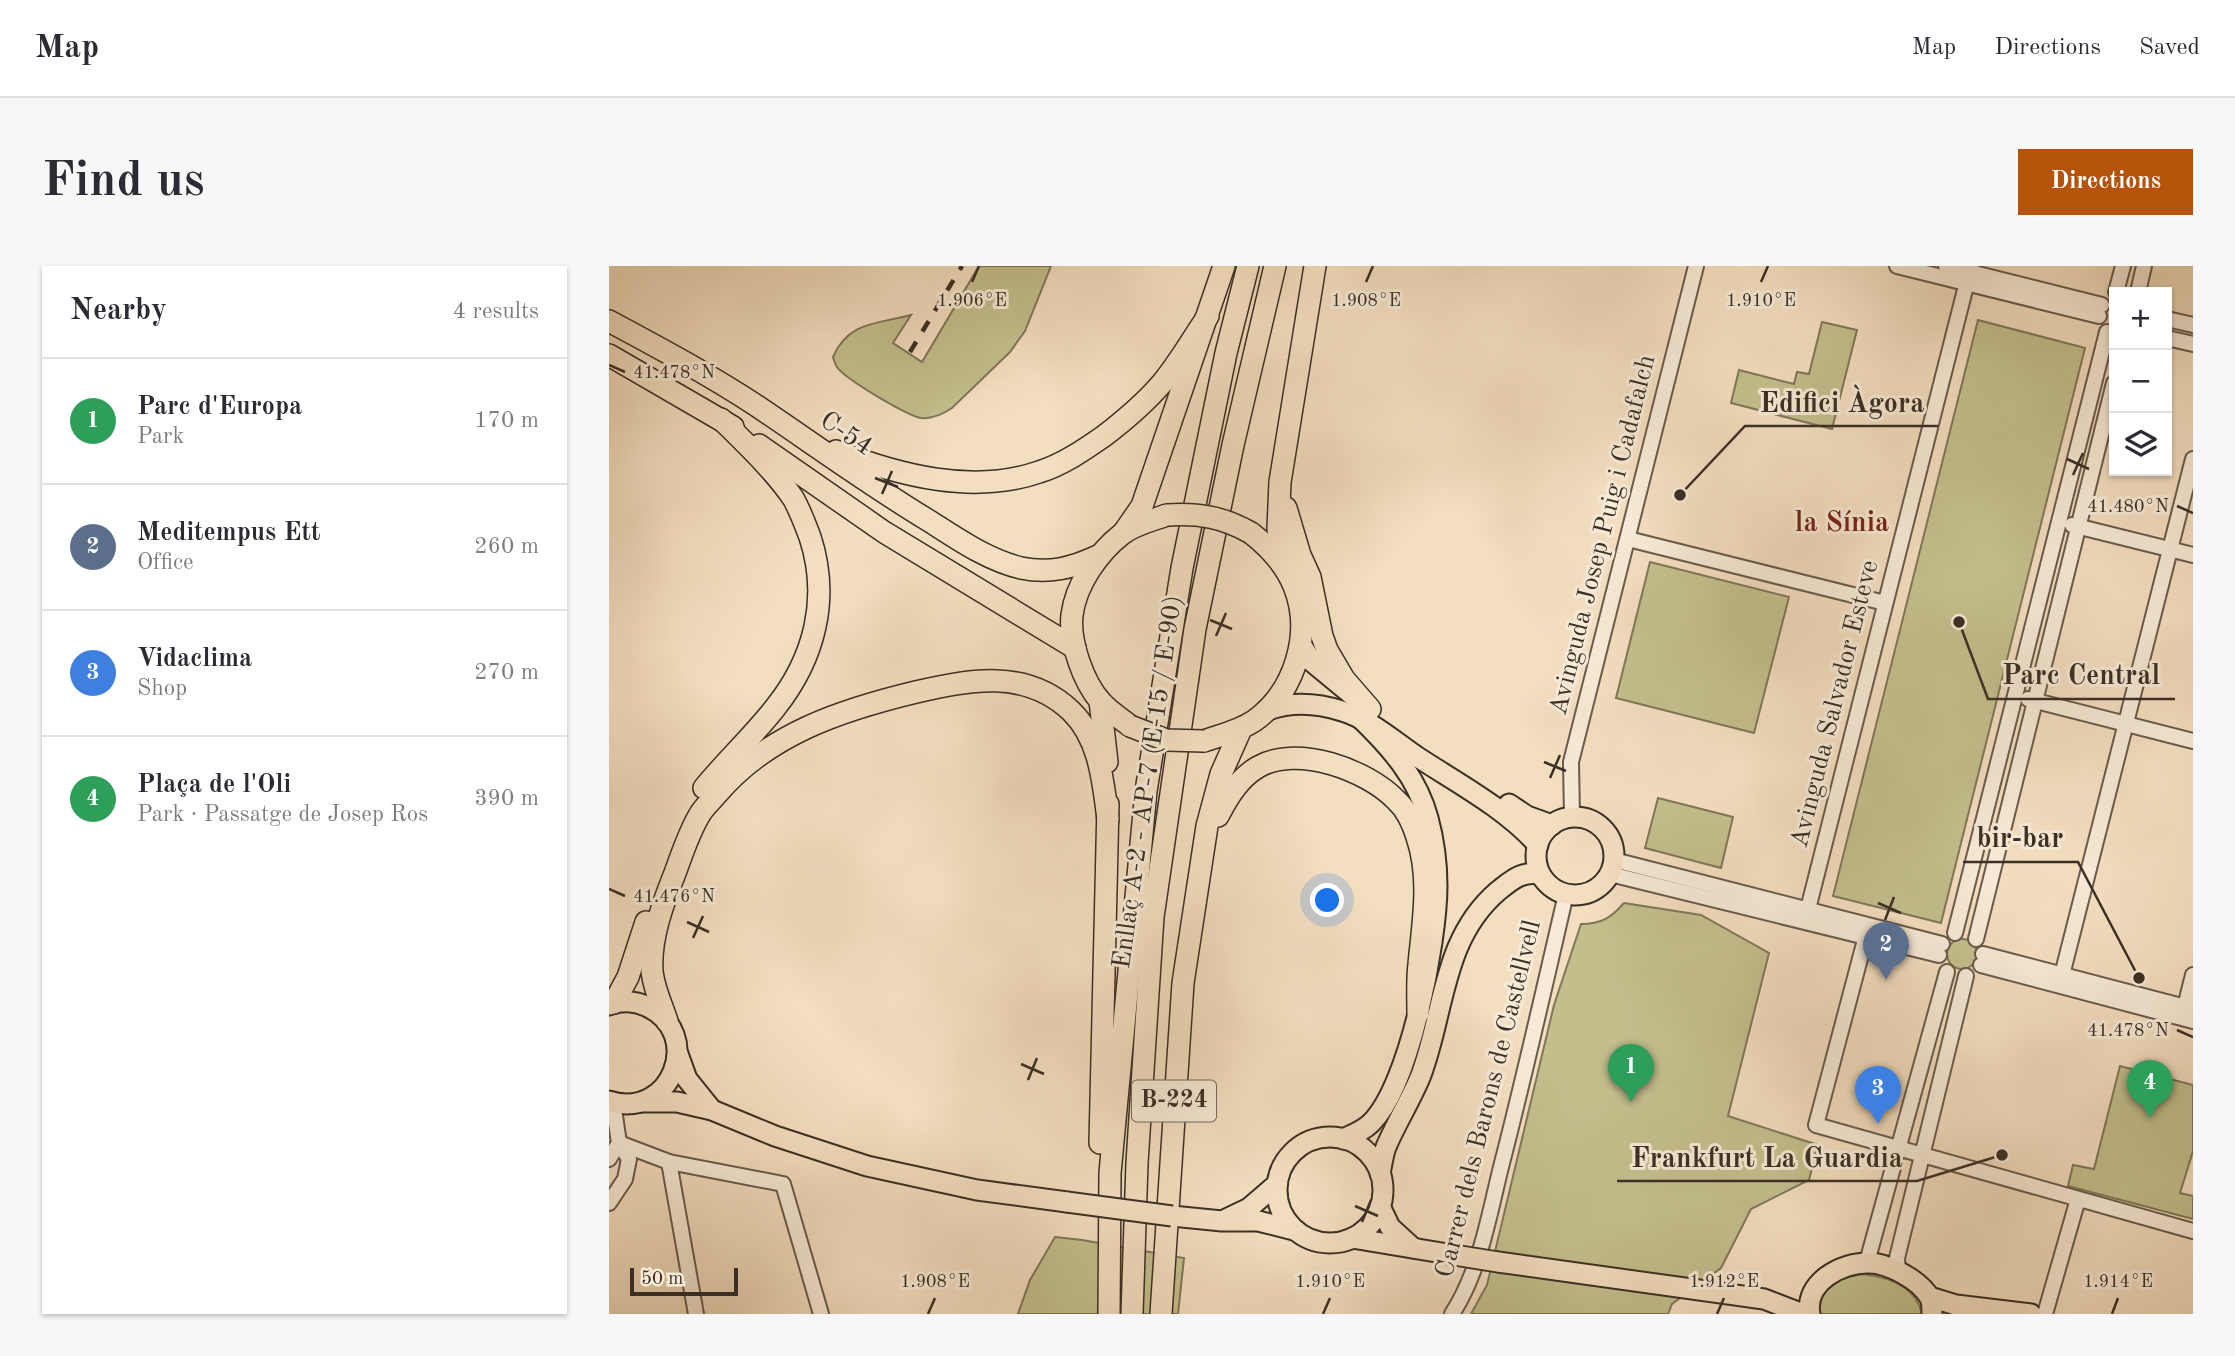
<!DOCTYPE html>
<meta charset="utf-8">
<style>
body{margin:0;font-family:"Old Standard TT",serif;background:#f7f7f7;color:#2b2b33}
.controls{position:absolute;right:21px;top:21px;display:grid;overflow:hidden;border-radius:0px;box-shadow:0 2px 5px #0004}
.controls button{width:63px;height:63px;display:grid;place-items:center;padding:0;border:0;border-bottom:2px solid #e1e1e2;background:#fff;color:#2b2b33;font:35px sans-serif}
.scale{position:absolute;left:21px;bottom:18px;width:108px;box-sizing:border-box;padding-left:7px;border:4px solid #3b2f25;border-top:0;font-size:19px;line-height:24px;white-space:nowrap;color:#3b2f25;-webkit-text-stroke:5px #f7ead6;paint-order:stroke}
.you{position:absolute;left:719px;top:635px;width:24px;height:24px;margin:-18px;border:5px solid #fff;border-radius:50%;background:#1a73e8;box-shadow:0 0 0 10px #1a73e833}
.badge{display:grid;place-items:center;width:46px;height:46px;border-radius:50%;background:#b45309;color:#fff;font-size:23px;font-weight:700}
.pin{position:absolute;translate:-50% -58px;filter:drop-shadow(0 2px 4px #0008)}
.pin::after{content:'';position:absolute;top:37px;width:24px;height:21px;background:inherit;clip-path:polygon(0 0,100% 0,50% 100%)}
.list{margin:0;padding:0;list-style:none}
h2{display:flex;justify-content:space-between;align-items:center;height:91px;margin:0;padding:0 28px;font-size:30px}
h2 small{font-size:23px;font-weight:400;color:#7c7c81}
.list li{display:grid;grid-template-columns:46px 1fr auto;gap:21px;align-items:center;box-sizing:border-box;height:126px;padding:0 28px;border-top:2px solid #e1e1e2}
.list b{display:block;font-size:26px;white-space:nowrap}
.list p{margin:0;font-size:23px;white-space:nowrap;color:#7c7c81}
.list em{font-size:23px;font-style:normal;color:#7c7c81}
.icon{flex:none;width:38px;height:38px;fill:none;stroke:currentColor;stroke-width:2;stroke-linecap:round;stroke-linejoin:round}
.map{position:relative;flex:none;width:1584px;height:1048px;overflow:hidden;border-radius:0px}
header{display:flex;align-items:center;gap:42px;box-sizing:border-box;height:98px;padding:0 35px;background:#fff;border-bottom:2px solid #e1e1e2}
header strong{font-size:33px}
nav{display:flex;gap:38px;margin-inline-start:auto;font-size:24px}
.intro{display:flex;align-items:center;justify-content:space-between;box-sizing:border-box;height:168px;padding:0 42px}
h1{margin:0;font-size:49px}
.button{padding:18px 32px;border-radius:0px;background:#b45309;color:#fff;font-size:24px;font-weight:700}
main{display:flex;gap:42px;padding:0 42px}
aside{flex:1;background:#fff;border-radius:0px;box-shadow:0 2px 5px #0004}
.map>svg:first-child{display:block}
.green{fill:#c3bf8d;stroke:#7f7759;stroke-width:2}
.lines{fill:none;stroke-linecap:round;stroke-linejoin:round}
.minor-casing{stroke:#695b4c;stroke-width:18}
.major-casing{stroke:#3b2f25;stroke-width:23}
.highway-casing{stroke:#3b2f25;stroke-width:24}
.minor{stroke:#f7ead6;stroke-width:14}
.major{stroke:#f3dec0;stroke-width:19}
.highway{stroke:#f3dec0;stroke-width:21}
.rail{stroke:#3b2f25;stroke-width:4.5;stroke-dasharray:12 12;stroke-linecap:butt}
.major-bridge-casing{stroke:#3b2f25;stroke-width:23;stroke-linecap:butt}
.highway-bridge-casing{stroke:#3b2f25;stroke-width:24;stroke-linecap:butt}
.major-bridge{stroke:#f3dec0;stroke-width:19}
.highway-bridge{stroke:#f3dec0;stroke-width:21}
.ticks{fill:none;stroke:#3b2f25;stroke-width:2.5}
.labels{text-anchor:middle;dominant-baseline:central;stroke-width:6;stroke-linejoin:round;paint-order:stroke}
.shield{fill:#f7ead6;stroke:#73675a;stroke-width:2}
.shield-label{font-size:24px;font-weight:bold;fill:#3b2f25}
.street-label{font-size:26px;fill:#3b2f25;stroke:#f7ead6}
.neighbourhood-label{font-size:28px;font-weight:bold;fill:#7a1f14;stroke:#f7ead6}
.ticks-label{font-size:18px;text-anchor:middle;fill:#3b2f25;stroke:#f7ead6;stroke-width:6;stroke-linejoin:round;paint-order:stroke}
.leader{fill:none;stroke:#3b2f25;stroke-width:2.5}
.callout-dot{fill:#3b2f25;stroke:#f7ead6;stroke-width:2.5}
.callout-label{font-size:28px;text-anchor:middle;font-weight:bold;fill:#3b2f25;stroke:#f7ead6;stroke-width:6;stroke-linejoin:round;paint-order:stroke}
</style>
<header>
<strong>Map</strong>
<nav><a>Map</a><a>Directions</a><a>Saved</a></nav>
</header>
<div class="intro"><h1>Find us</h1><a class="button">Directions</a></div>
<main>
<aside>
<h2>Nearby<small>4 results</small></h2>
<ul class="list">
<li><span class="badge" style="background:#2e9e5b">1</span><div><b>Parc d'Europa</b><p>Park</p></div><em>170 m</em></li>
<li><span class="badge" style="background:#5c6f8a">2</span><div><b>Meditempus Ett</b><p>Office</p></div><em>260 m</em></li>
<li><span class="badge" style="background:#3f7fe0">3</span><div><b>Vidaclima</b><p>Shop</p></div><em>270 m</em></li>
<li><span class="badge" style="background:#2e9e5b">4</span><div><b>Plaça de l'Oli</b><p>Park · Passatge de Josep Ros</p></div><em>390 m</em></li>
</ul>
</aside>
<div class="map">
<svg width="1584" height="1048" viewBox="0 0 1584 1048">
<rect width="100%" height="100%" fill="#f3dec0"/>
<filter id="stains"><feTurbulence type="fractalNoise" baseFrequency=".00286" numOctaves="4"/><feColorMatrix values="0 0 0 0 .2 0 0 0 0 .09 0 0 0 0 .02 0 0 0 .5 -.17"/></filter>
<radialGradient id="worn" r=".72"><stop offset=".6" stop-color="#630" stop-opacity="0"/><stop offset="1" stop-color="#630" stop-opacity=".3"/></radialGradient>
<!-- green -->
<g class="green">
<path d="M370,0H442L416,65L401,86L343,142C334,148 323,153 312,152C297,149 236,113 228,101C226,98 225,94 224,91C239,55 269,58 302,49L284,77L313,96Z"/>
<path d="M1369,54L1476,82L1332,657L1224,630Z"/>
<path d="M1213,56L1248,64L1223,163L1122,137L1130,104L1185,118L1188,106L1200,108Z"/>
<path d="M1041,296L1180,331L1145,467L1007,432Z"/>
<path d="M1049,532L1124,551L1112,602L1036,582Z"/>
<path d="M1015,637L1092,649L1160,687L1119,850L1209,879L1200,914L1142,943L1112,1002L1063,1038L1059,1048H862L878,1019L945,739L972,658C992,658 1002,652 1015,637Z"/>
<circle cx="1353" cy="688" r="15"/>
<path d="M1511,800L1584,819V885L1571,927L1584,930V953L1459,920L1464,899L1485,903Z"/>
<path d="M446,971L473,974L575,992L569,1048H409L421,1014Z"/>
<path d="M1254,1008C1280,1011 1307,1020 1313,1048H1207C1214,1018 1223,1013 1254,1008Z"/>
</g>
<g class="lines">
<defs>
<g id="minor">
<path d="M1288,0L1490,50"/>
<path d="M1337,0L1493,39"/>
<path d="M1507,26L1514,0"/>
<path d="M1529,26L1535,0"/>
<path d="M1558,53L1584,59"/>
<path d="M1558,72L1584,78"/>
<path d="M1463,259L1584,289"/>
<path d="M1019,273L1276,337"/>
<path d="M1419,433L1584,475"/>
<path d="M963,551L962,496L1087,0"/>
<path d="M1005,594L1333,678"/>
<path d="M1001,608L1330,689"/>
<path d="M1199,643L1362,0"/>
<path d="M1346,667L1498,66"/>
<path d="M1257,670L1207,859L1584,965"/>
<path d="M1367,673L1505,117"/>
<path d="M1374,688L1584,743"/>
<path d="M1372,699L1584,755"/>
<path d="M1453,709L1584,193"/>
<path d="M1576,741L1584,709"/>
<path d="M10,877L60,896L174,918L212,1048"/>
<path d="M0,893L10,877"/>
<path d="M60,896L87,1048"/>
<path d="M0,937L16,913L20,893L10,877L4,836"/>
<path d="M1258,996L1338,706"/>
<path d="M1289,1005L1288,992L1357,710"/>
<path d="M843,1048C872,1003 880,948 893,897C916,808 936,718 957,628"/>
<path d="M1436,1048L1469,933"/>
</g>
<g id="major">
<path d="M692,378L703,396L743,429"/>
<path d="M659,444C684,435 708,437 733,445C760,453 784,474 807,490C848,517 896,542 929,579"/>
<path d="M900,538L918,550L943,559"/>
<circle cx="966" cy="590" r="39"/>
<path d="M0,739C11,734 26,735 37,740C97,767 62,855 0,835"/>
<path d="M69,788L78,813L103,844"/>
<path d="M34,836H68L103,844L166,870L258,900L368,924L458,936"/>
<circle cx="721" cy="924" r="53"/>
<path d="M734,873C745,868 754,865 762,857C801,819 828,675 828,620C828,597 825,574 819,552C808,511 781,481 751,452"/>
<path d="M771,907C773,899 774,889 777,881C787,857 802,834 812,809C836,745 833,673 889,625C903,614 912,605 931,608"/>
<path d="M771,940L781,961L804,982"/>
<path d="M563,950L613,955H649L685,964"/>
<path d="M617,953L640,942L668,918"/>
<path d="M743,972L839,988"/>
<path d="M889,996L1155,1033L1194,1048"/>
<path d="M1321,1031L1347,1039L1422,1048"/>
<path d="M1201,1048C1195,1017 1232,996 1260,997C1279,997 1311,1014 1321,1032C1323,1036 1323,1043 1323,1048"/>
</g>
<g id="highway">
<path d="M0,55C50,82 101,109 148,140C206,179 262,220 322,256C350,274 379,294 412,302C440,308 463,302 489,290"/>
<path d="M0,89L124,161"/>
<path d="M150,179L275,266L466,382"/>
<path d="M227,185C289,209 364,229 430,206C453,199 475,184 495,170C516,154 537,136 554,116C571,95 584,72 599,50"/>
<path d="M677,242L691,289L701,311L713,370L718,384L735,413L761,443"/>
<path d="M515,266L533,240L615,0"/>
<path d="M672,295L669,262L671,216L706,0"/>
<path d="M491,435L498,496"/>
<path d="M521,460C511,452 500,445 492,436C474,416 460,375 463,349C467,318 489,287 513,268C526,258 544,254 558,249"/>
<path d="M595,475C612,469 630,465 645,455C686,426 704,367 685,320C676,298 660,281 642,267"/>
<path d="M95,522C118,494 144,470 166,442C206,392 221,332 201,271C196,258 191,244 184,232C164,203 137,178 112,153"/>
<path d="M609,550C619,531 630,512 649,501C688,478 758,504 787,534C797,543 804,558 808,571C822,612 814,656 810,698C808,714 809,731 809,747"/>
<path d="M5,737L19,711L37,656"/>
<path d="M58,755C53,739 44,721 43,704C41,672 54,637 66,607C73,588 80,566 91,548C95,541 102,535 108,528C159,468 232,444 307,426C360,414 417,402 462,445C491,473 494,516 499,553"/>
<path d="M491,877L499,538"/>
<path d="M500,1048L501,907L537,525L573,302L617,87L639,0"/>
<path d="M523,1048L528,897L544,651L586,363L624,179L666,0"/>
<path d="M552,1048L574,717L598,560L612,508L632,463"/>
</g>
</defs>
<!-- minor casing -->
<use href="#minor" class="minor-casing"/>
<!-- major casing -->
<use href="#major" class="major-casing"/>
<!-- highway casing -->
<use href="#highway" class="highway-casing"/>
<!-- minor -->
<use href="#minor" class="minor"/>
<!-- major -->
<use href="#major" class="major"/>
<!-- highway -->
<use href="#highway" class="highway"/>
<!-- rail -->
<path class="rail" d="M301,86L353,0"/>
<defs>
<g id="major-bridge">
<path d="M458,936L563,950"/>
<path d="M839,988L889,996"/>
</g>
<g id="highway-bridge">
<path d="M558,249C590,247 614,251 642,267"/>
<path d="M521,460L557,474L595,475"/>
</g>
</defs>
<!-- major-bridge casing -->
<use href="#major-bridge" class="major-bridge-casing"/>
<!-- highway-bridge casing -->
<use href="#highway-bridge" class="highway-bridge-casing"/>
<!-- major-bridge -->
<use href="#major-bridge" class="major-bridge"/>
<!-- highway-bridge -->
<use href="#highway-bridge" class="highway-bridge"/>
</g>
<!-- ticks -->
<path class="ticks" d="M363,16L370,0M757,16L764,0M1152,16L1159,0M0,99L16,106M1458,193L1480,203M1464,209L1474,187M266,212L289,221M273,228L283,205M1568,240L1584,247M601,354L623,363M607,370L617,347M935,496L957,505M941,512L951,489M0,623L16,630M1269,637L1292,647M1276,654L1285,631M78,656L100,666M84,672L94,650M1568,764L1584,771M412,798L435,808M419,814L428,792M746,940L769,950M753,956L762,934M319,1048L326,1032M714,1048L721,1032M1108,1048L1115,1032M1503,1048L1509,1032"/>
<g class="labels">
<!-- shield labels -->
<rect class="shield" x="523" y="814.5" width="84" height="41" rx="5"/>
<g class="shield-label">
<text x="565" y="835">B-224</text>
</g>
<!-- street labels -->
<g class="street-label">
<text transform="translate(237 168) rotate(34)">C-54</text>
<text transform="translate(994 269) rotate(-76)">Avinguda Josep Puig i Cadafalch</text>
<text transform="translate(1226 438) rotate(-76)">Avinguda Salvador Esteve</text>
<text transform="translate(539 516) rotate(-82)">Enllaç A-2 - AP-7 (E-15 / E-90)</text>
<text transform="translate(880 833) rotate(-76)">Carrer dels Barons de Castellvell</text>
</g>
<!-- neighbourhood labels -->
<g class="neighbourhood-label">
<text x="1233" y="258">la Sínia</text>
</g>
</g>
<g class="ticks-label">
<text x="363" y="40">1.906°E</text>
<text x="757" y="40">1.908°E</text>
<text x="1152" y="40">1.910°E</text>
<text x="65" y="112">41.478°N</text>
<text x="1519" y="246">41.480°N</text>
<text x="65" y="636">41.476°N</text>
<text x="1519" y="770">41.478°N</text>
<text x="326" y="1021">1.908°E</text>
<text x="721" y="1021">1.910°E</text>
<text x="1115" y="1021">1.912°E</text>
<text x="1509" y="1021">1.914°E</text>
</g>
<!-- callouts -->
<path class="leader" d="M1071 229L1136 160H1329M1350 356L1379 433H1566M1530 712L1469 596H1354M1393 889L1308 915H1008"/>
<g class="callout-dot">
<circle cx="1071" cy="229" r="7"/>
<circle cx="1350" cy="356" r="7"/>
<circle cx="1530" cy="712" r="7"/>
<circle cx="1393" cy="889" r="7"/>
</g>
<g class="callout-label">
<text x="1233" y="146">Edifici Àgora</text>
<text x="1472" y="418">Parc Central</text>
<text x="1411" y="581">bir-bar</text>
<text x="1158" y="901">Frankfurt La Guardia</text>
</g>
<rect width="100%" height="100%" filter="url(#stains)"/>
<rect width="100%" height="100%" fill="url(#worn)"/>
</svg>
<div class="controls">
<button>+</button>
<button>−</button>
<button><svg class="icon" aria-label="layers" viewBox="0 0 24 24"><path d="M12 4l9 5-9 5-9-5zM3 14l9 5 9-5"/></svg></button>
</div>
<div class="scale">50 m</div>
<div class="you"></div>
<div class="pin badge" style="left:1022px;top:836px;background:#2e9e5b">1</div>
<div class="pin badge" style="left:1277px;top:714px;background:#5c6f8a">2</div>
<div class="pin badge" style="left:1269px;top:858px;background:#3f7fe0">3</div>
<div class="pin badge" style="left:1541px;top:852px;background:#2e9e5b">4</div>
</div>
</main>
